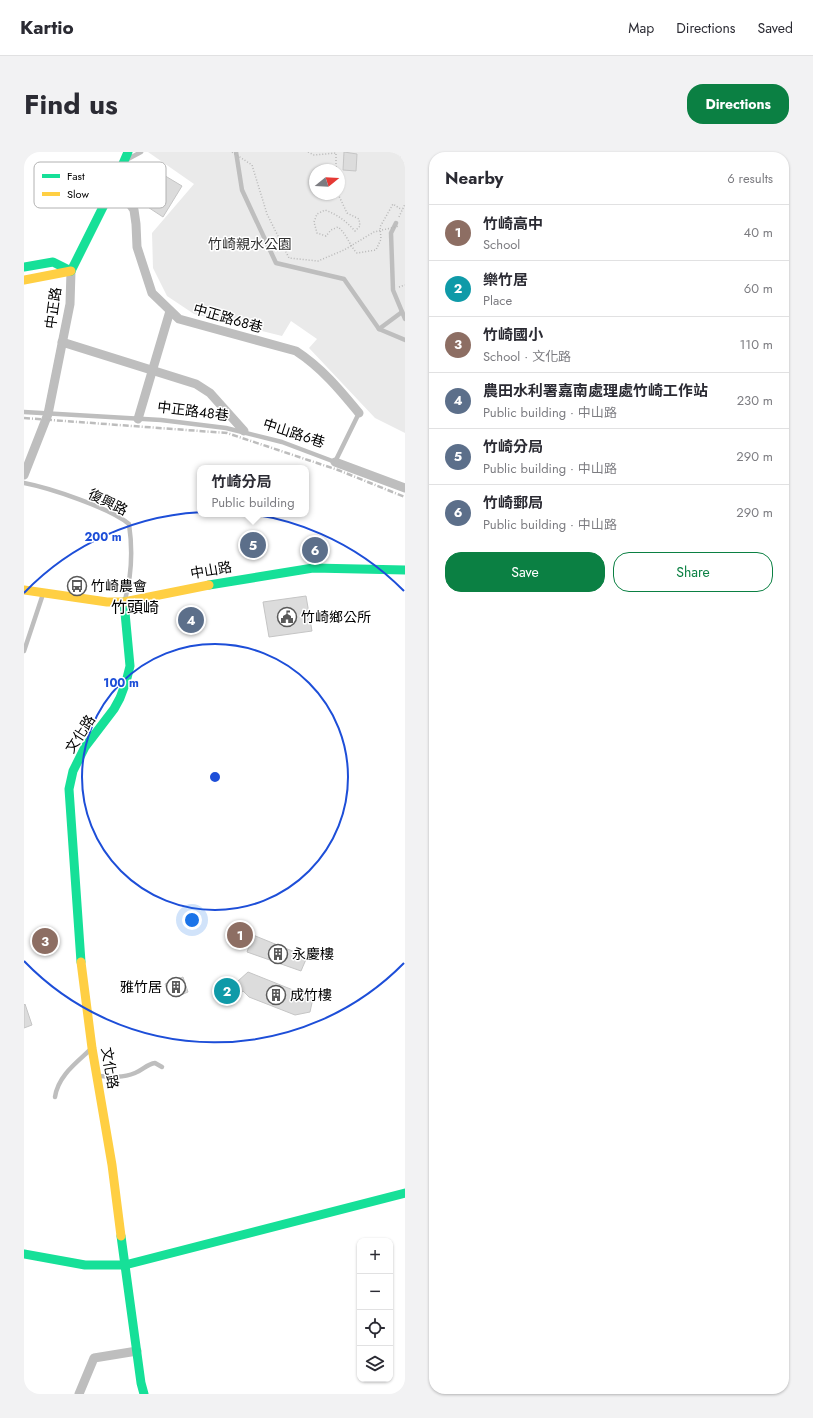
<!DOCTYPE html>
<meta charset="utf-8">
<style>
body{margin:0;font-family:Jost,"Noto Sans TC",sans-serif;background:#f2f2f3;color:#2b2b33}
.controls{position:absolute;right:12px;bottom:12px;display:grid;overflow:hidden;border-radius:8px;box-shadow:0 1px 3px #0004}
.controls button{width:36px;height:36px;display:grid;place-items:center;padding:0;border:0;border-bottom:1px solid #e1e1e2;background:#fff;color:#2b2b33;font:20px sans-serif}
.compass{position:absolute;left:285px;top:12px;width:36px;height:36px;border-radius:50%;background:#fff;box-shadow:0 1px 3px #0004;rotate:72deg}
.you{position:absolute;left:168px;top:768px;width:14px;height:14px;margin:-10px;border:3px solid #fff;border-radius:50%;background:#1a73e8;box-shadow:0 0 0 6px #1a73e833}
.badge{display:grid;place-items:center;width:26px;height:26px;border-radius:50%;background:#0b8043;color:#fff;font-size:13px;font-weight:700}
.pin{position:absolute;translate:-50% -50%;border:2px solid #fff;box-shadow:0 1px 4px #0006}
.popup{position:absolute;left:173px;top:313px;width:112px;height:52px;box-sizing:border-box;display:grid;place-content:center;border-radius:8px;background:#fff;filter:drop-shadow(0 1px 3px #0005);font-size:13px;white-space:nowrap;color:#7c7c81}
.popup b{font-size:15px;color:#2b2b33}
.popup::after{content:'';position:absolute;left:50%;top:100%;margin-left:-8px;border:8px solid transparent;border-top-color:#fff}
.list{margin:0;padding:0;list-style:none}
h2{display:flex;justify-content:space-between;align-items:center;height:52px;margin:0;padding:0 16px;font-size:17px}
h2 small{font-size:13px;font-weight:400;color:#7c7c81}
.list li{display:grid;grid-template-columns:26px 1fr auto;gap:12px;align-items:center;box-sizing:border-box;height:56px;padding:0 16px;border-top:1px solid #e1e1e2}
.list b{display:block;font-size:15px;white-space:nowrap}
.list p{margin:0;font-size:13px;white-space:nowrap;color:#7c7c81}
.list em{font-size:13px;font-style:normal;color:#7c7c81}
.actions{display:flex;gap:8px;padding:12px 16px}
.actions a{flex:1;padding:9px 0;border:1px solid #0b8043;border-radius:16px;text-align:center;font-size:14px;color:#0b8043}
.actions .main{background:#0b8043;color:#fff}
.icon{flex:none;width:22px;height:22px;fill:none;stroke:currentColor;stroke-width:2;stroke-linecap:round;stroke-linejoin:round}
.map{position:relative;flex:none;width:381px;height:1242px;overflow:hidden;border-radius:16px}
header{display:flex;align-items:center;gap:24px;box-sizing:border-box;height:56px;padding:0 20px;background:#fff;border-bottom:1px solid #e1e1e2}
header strong{font-size:19px}
nav{display:flex;gap:22px;margin-inline-start:auto;font-size:14px}
.intro{display:flex;align-items:center;justify-content:space-between;box-sizing:border-box;height:96px;padding:0 24px}
h1{margin:0;font-size:28px}
.button{padding:10px 18px;border-radius:16px;background:#0b8043;color:#fff;font-size:14px;font-weight:700}
main{display:flex;gap:24px;padding:0 24px}
aside{flex:1;background:#fff;border-radius:16px;box-shadow:0 1px 3px #0004}
.map>svg:first-child{display:block}
.green{fill:#eaeaea;fill-rule:evenodd}
.building{fill:#dcdcdc;stroke:#c5c5c5}
.lines{fill:none;stroke-linecap:round;stroke-linejoin:round}
.path{stroke:#b8b8b8;stroke-width:1.5;stroke-dasharray:1 2;stroke-linecap:butt}
.lane{stroke:#bebebe;stroke-width:4.5}
.street{stroke:#bebebe;stroke-width:9}
.fast{stroke:#16e098;stroke-width:9}
.slow{stroke:#ffcf43;stroke-width:9}
.rail{stroke:#bdbdbd;stroke-width:2.5;stroke-dasharray:6 2 1 2;stroke-linecap:butt}
.path-bridge{stroke:#b8b8b8;stroke-width:1.5;stroke-dasharray:1 2;stroke-linecap:butt}
.ring{fill:none;stroke:#1d4ed8;stroke-width:2}
.labels{text-anchor:middle;dominant-baseline:central;stroke-width:3;stroke-linejoin:round;paint-order:stroke}
.park-label{font-size:14px;fill:#2f2f2f;stroke:#fff}
.street-label{font-size:14px;fill:#000;stroke:#fff}
.poi-label{font-size:14px;fill:#000;stroke:#fff;text-anchor:start}
.quarter-label{font-size:16px;fill:#000;stroke:#fff}
.key{fill:#fff;stroke:#b2b2b2;stroke-width:1}
.key-label{font-size:11px;fill:#000}
.centre{fill:#1d4ed8;stroke:#fff;stroke-width:2}
.ring-label{font-size:12px;text-anchor:middle;font-weight:bold;fill:#1d4ed8;stroke:#fff;stroke-width:3;stroke-linejoin:round;paint-order:stroke}
</style>
<header>
<strong>Kartio</strong>
<nav><a>Map</a><a>Directions</a><a>Saved</a></nav>
</header>
<div class="intro"><h1>Find us</h1><a class="button">Directions</a></div>
<main>
<div class="map">
<svg width="381" height="1242" viewBox="0 0 381 1242">
<rect width="100%" height="100%" fill="#fff"/>
<!-- green -->
<path class="green" d="M124,0H381V281L351,266L285,196L293,187L267,169L258,184L170,162L143,144L129,116L128,81L170,32ZM291,18H315V42H291Z"/>
<!-- building -->
<g class="building">
<path d="M320,0L333,2L332,19L319,18Z"/>
<path d="M128,16L158,34L139,65L110,46Z"/>
<path d="M282,444L288,479L245,485L239,450Z"/>
<path d="M229,783L283,805L277,819L223,800Z"/>
<path d="M224,820L289,846L286,860L271,863L225,845L219,839L211,844L195,850L189,836L214,829Z"/>
<path d="M159,825L164,840L152,845L145,841L141,832Z"/>
<path d="M1,852L8,873L0,876V853Z"/>
</g>
<g class="lines">
<!-- path -->
<g class="path">
<path d="M284,0L290,3L312,1"/>
<path d="M372,0L381,8"/>
<path d="M312,18V0"/>
<path d="M314,42L323,61L335,67L336,74L331,79C322,69 314,63 301,58L293,62L290,70L293,81L302,84L307,78L314,75C323,82 325,93 333,101L352,98L357,87L356,75L369,52L378,58"/>
<path d="M375,65L381,52"/>
<path d="M375,135L381,133"/>
</g>
<!-- lane -->
<g class="lane">
<path d="M212,0L218,38L252,111L320,127L355,177L381,188"/>
<path d="M104,7L117,0"/>
<path d="M372,71L367,81L369,138L381,167"/>
<path d="M355,177L378,160"/>
<path d="M0,260L137,268L202,276L258,290L311,310L335,261"/>
<path d="M0,331C26,336 86,356 105,372C109,399 108,422 101,448"/>
<path d="M0,499L19,442"/>
<path d="M75,924C87,925 99,926 111,921C119,918 123,912 131,911L138,915"/>
<path d="M31,945C34,924 52,911 67,897"/>
</g>
<!-- street -->
<g class="street">
<path d="M88,37L103,48L110,58L112,72L113,95L128,141L155,167L272,199C298,216 316,238 335,261"/>
<path d="M38,190L172,232L186,241L220,279"/>
<path d="M114,267L146,159"/>
<path d="M311,310L381,336"/>
<path d="M0,323L24,262L46,152L47,119"/>
<path d="M55,1242L70,1206L113,1199"/>
</g>
<!-- fast -->
<g class="fast">
<path d="M0,115L29,110L47,119"/>
<path d="M47,119L88,37L104,0"/>
<path d="M185,433L289,416L381,418"/>
<path d="M57,810L45,637L49,619L61,595L90,557L96,546L102,530L106,514L100,450"/>
<path d="M97,1084L117,1231L120,1242"/>
<path d="M0,1102L61,1113H101L381,1041"/>
</g>
<!-- slow -->
<g class="slow">
<path d="M0,128L47,119"/>
<path d="M0,438L83,450H100L185,433"/>
<path d="M57,810L68,896L88,1013L97,1084"/>
</g>
<!-- rail -->
<path class="rail" d="M0,266L203,281L314,318L381,345"/>
<!-- path-bridge -->
<path class="path-bridge" d="M208,0L228,13L243,62L265,106L294,109L320,98L350,80L375,74"/>
</g>
<!-- distance rings -->
<g class="ring">
<circle cx="191" cy="625" r="133"/>
<path d="M380 811A265 265 0 0 1 0 809M0 441A265 265 0 0 1 380 439"/>
</g>
<!-- icons -->
<defs>
<symbol id="bus-ring" viewBox="-11 -11 22 22"><circle r="9.5" fill="#fff" stroke="#595959" stroke-width="1.5"/><path d="M-5-6H5V4H4V6H2V4H-2V6H-4V4H-5ZM-3.5-4V0h7V-4ZM-3.5 1.2v1.5H-2V1.2ZM2 1.2v1.5H3.5V1.2Z" fill="#595959"/></symbol>
<symbol id="civic-ring" viewBox="-11 -11 22 22"><circle r="9.5" fill="#fff" stroke="#595959" stroke-width="1.5"/><path d="M-.6-6.5H3V-4.5H.6V-3L4-1V1h2V6H-6V1h2V-1L-.6-3ZM-1.2 2.5V6h2.4V2.5Z" fill="#595959"/></symbol>
<symbol id="building-ring" viewBox="-11 -11 22 22"><circle r="9.5" fill="#fff" stroke="#595959" stroke-width="1.5"/><path d="M-4-6H4V6H1V3H-1V6H-4ZM-2.5-4.3h1.7v1.8h-1.7ZM.8-4.3h1.7v1.8H.8ZM-2.5-1h1.7V.8h-1.7ZM.8-1h1.7V.8H.8Z" fill="#595959"/></symbol>
</defs>
<g fill-rule="evenodd">
<use href="#bus-ring" x="42" y="423" width="22" height="22"/>
<use href="#civic-ring" x="252" y="454" width="22" height="22"/>
<use href="#building-ring" x="243" y="791" width="22" height="22"/>
<use href="#building-ring" x="141" y="824" width="22" height="22"/>
<use href="#building-ring" x="241" y="832" width="22" height="22"/>
</g>
<g class="labels">
<!-- park labels -->
<g class="park-label">
<text x="226" y="92">竹崎親水公園</text>
</g>
<!-- street labels -->
<g class="street-label">
<text transform="translate(29 156) rotate(-82)">中正路</text>
<text transform="translate(204 166) rotate(16)">中正路68巷</text>
<text transform="translate(169 259) rotate(7)">中正路48巷</text>
<text transform="translate(270 281) rotate(18)">中山路6巷</text>
<text transform="translate(84 350) rotate(26)">復興路</text>
<text transform="translate(187 418) rotate(-10)">中山路</text>
<text transform="translate(56 582) rotate(-57)">文化路</text>
<text transform="translate(86 916) rotate(80)">文化路</text>
</g>
<!-- poi labels -->
<g class="poi-label">
<text x="67" y="434">竹崎農會</text>
<text x="277" y="465">竹崎鄉公所</text>
<text x="268" y="802">永慶樓</text>
<text x="138" y="835" text-anchor="end">雅竹居</text>
<text x="266" y="843">成竹樓</text>
</g>
<!-- quarter labels -->
<g class="quarter-label">
<text x="111" y="455">竹頭崎</text>
</g>
</g>
<!-- legend -->
<rect x="10" y="10" width="132" height="46" rx="6" class="key"/>
<rect x="18" y="22" width="18" height="4" fill="#16e098"/>
<rect x="18" y="40" width="18" height="4" fill="#ffcf43"/>
<g class="key-label">
<text x="43" y="28">Fast</text>
<text x="43" y="46">Slow</text>
</g>
<circle cx="191" cy="625" r="6" class="centre"/>
<g class="ring-label">
<text x="79" y="389">200 m</text>
<text x="97" y="535">100 m</text>
</g>
</svg>
<div class="controls">
<button>+</button>
<button>−</button>
<button><svg class="icon" aria-label="locate" viewBox="0 0 24 24"><circle cx="12" cy="12" r="6"/><path d="M12 2v4M12 18v4M2 12h4M18 12h4"/></svg></button>
<button><svg class="icon" aria-label="layers" viewBox="0 0 24 24"><path d="M12 4l9 5-9 5-9-5zM3 14l9 5 9-5"/></svg></button>
</div>
<svg class="compass" viewBox="-18 -18 36 36"><path d="M0-13l5 13h-10z" fill="#e53935"/><path d="M0 13l5-13h-10z" fill="#7c7c81"/></svg>
<div class="you"></div>
<div class="pin badge" style="left:216px;top:783px;background:#8d6e63">1</div>
<div class="pin badge" style="left:203px;top:839px;background:#0f9aa8">2</div>
<div class="pin badge" style="left:21px;top:789px;background:#8d6e63">3</div>
<div class="pin badge" style="left:167px;top:468px;background:#5c6f8a">4</div>
<div class="pin badge" style="left:229px;top:393px;background:#5c6f8a">5</div>
<div class="popup"><b>竹崎分局</b>Public building</div>
<div class="pin badge" style="left:291px;top:398px;background:#5c6f8a">6</div>
</div>
<aside>
<h2>Nearby<small>6 results</small></h2>
<ul class="list">
<li><span class="badge" style="background:#8d6e63">1</span><div><b>竹崎高中</b><p>School</p></div><em>40 m</em></li>
<li><span class="badge" style="background:#0f9aa8">2</span><div><b>樂竹居</b><p>Place</p></div><em>60 m</em></li>
<li><span class="badge" style="background:#8d6e63">3</span><div><b>竹崎國小</b><p>School · 文化路</p></div><em>110 m</em></li>
<li><span class="badge" style="background:#5c6f8a">4</span><div><b>農田水利署嘉南處理處竹崎工作站</b><p>Public building · 中山路</p></div><em>230 m</em></li>
<li><span class="badge" style="background:#5c6f8a">5</span><div><b>竹崎分局</b><p>Public building · 中山路</p></div><em>290 m</em></li>
<li><span class="badge" style="background:#5c6f8a">6</span><div><b>竹崎郵局</b><p>Public building · 中山路</p></div><em>290 m</em></li>
</ul>
<div class="actions"><a class="main">Save</a><a>Share</a></div>
</aside>
</main>
